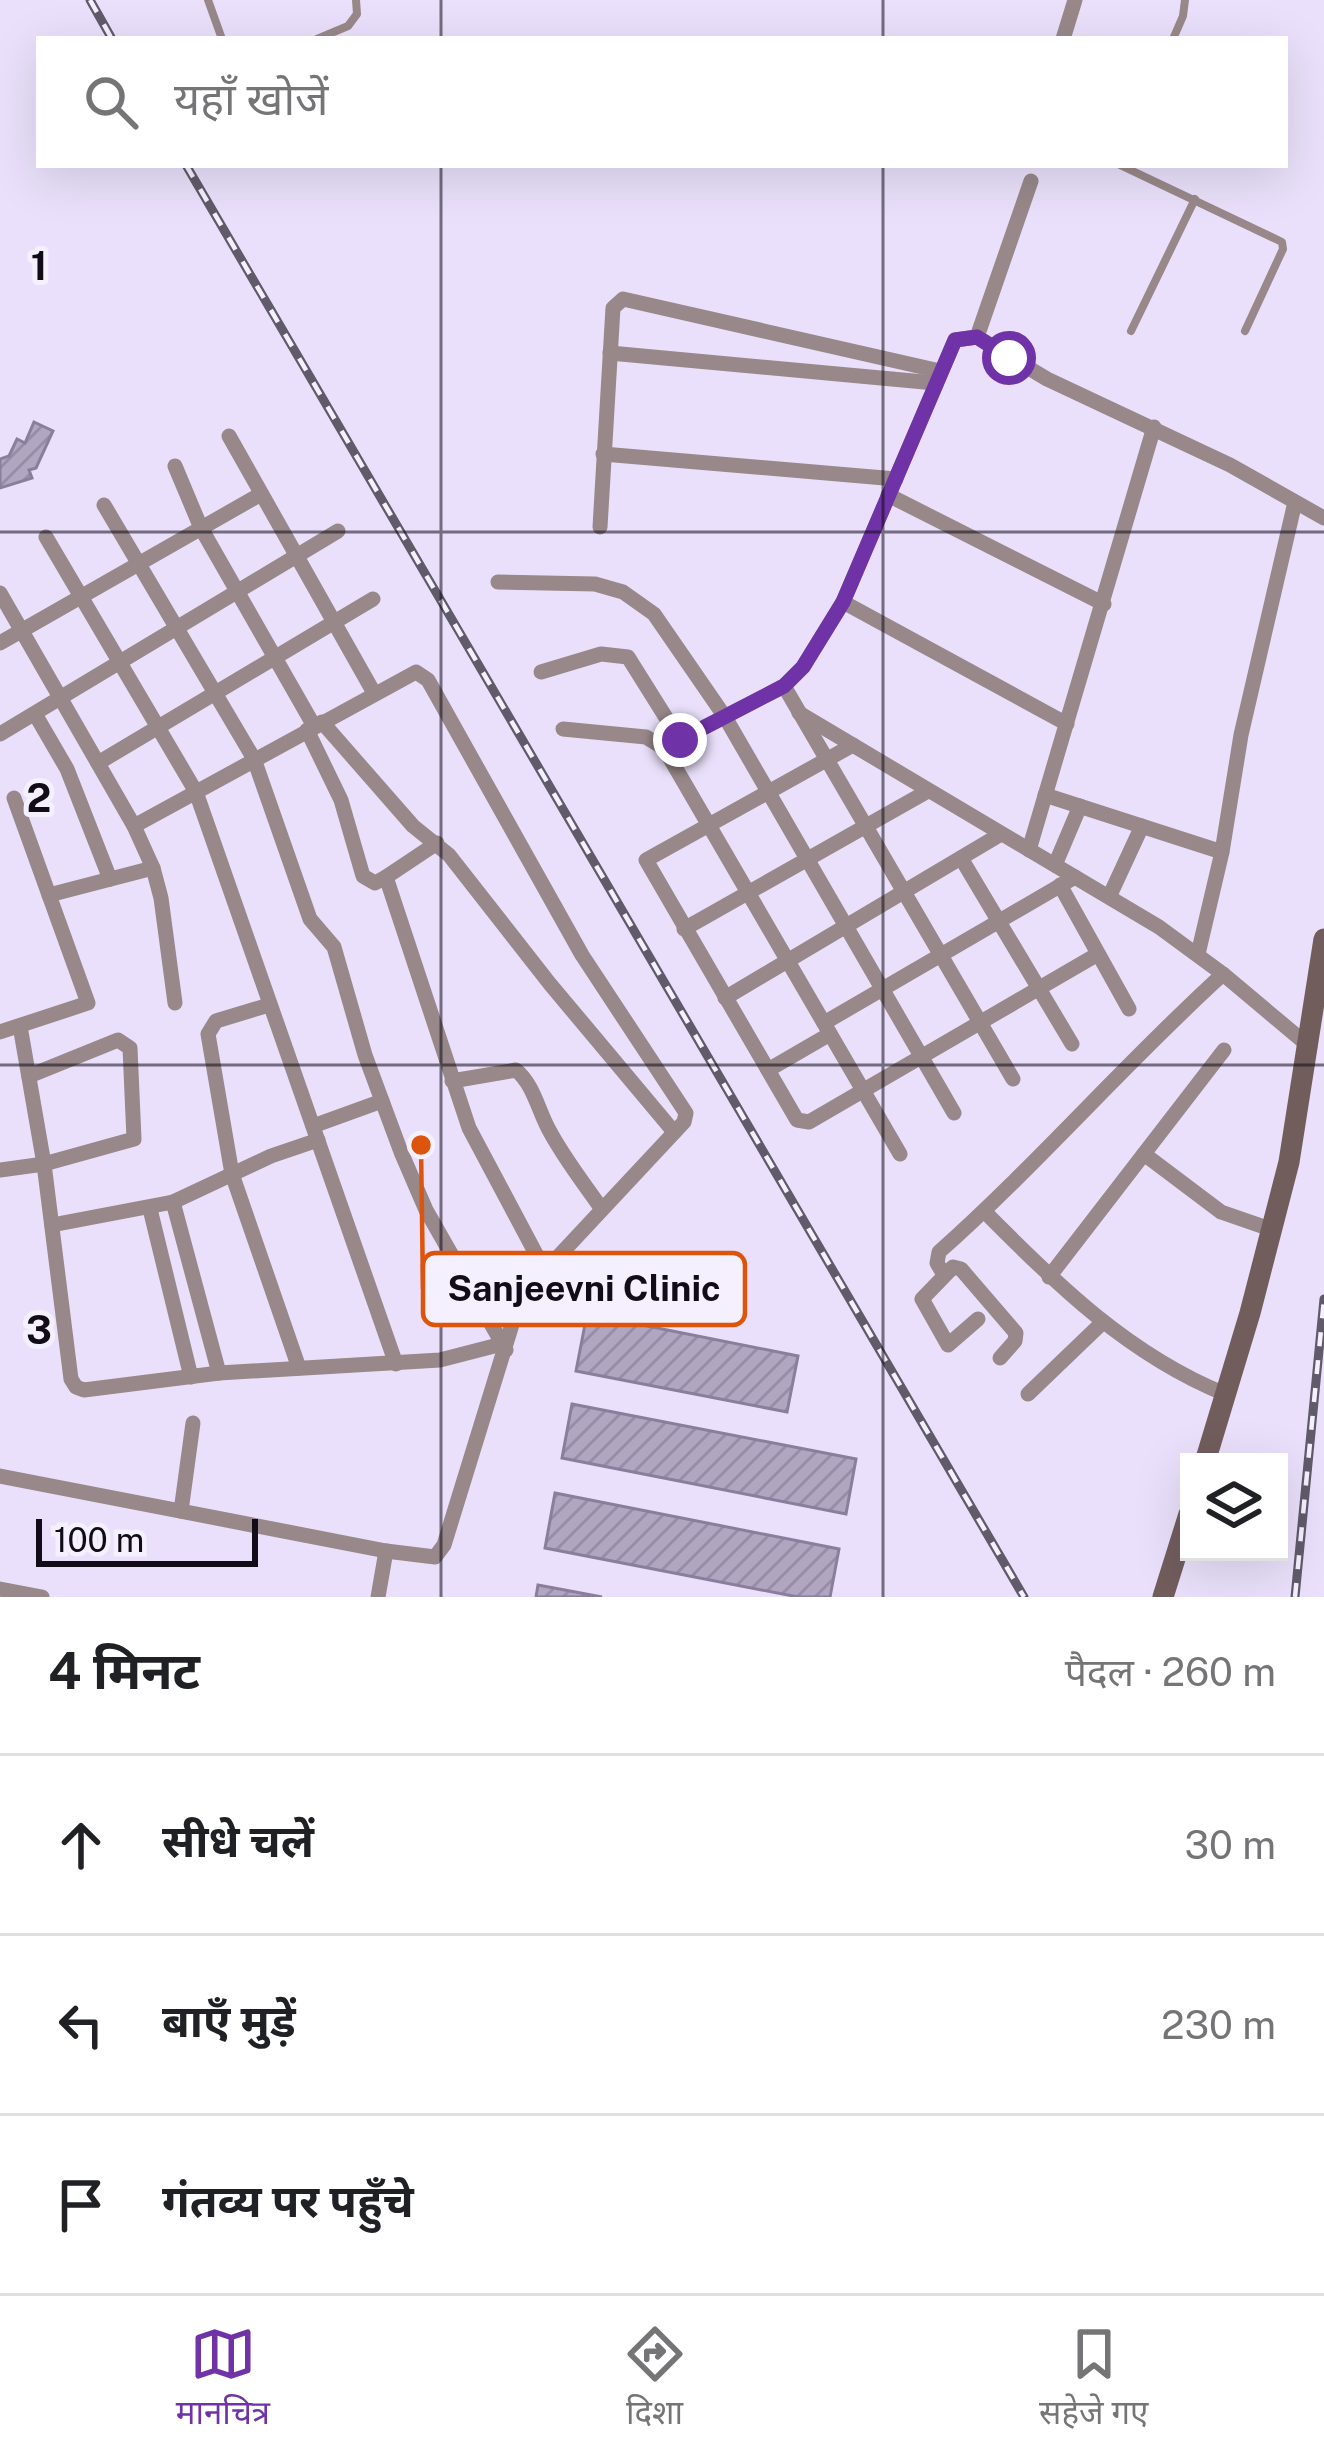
<!DOCTYPE html>
<html lang="hi">
<meta charset="utf-8">
<style>
body{margin:0;font-family:"Public Sans","Noto Sans Devanagari",sans-serif;background:#f6f6f6;color:#202124}
.controls{position:absolute;right:36px;bottom:36px;display:grid;overflow:hidden;border-radius:0px;box-shadow:0 12px 48px #0002}
.controls button{width:108px;height:108px;display:grid;place-items:center;padding:0;border:0;border-bottom:3px solid #e0e0e0;background:#fff;color:#202124;font:60px sans-serif}
.scale{position:absolute;left:36px;bottom:30px;width:222px;box-sizing:border-box;padding-left:12px;border:6px solid #110c17;border-top:0;font-size:33px;line-height:42px;white-space:nowrap;color:#110c17;-webkit-text-stroke:9px #f5f0fd;paint-order:stroke}
.stop{position:absolute;width:36px;height:36px;margin:-27px;border:9px solid #7032a7;border-radius:50%;background:#fff}
.stop.end{background:#7032a7;border-color:#fff;box-shadow:0 3px 12px #0008}
.list{margin:0;padding:0;list-style:none}
h2{display:flex;justify-content:space-between;align-items:center;height:156px;margin:0;padding:0 48px;font-size:51px}
h2 small{font-size:39px;font-weight:400;color:#757577}
.list li{display:grid;grid-template-columns:78px 1fr auto;gap:36px;align-items:center;box-sizing:border-box;height:180px;padding:0 48px;border-top:3px solid #e0e0e0}
.list b{display:block;font-size:45px;white-space:nowrap}
.list em{font-size:39px;font-style:normal;color:#757577}
.icon{flex:none;width:66px;height:66px;fill:none;stroke:currentColor;stroke-width:2;stroke-linecap:round;stroke-linejoin:round}
.map{position:relative;flex:none;width:1324px;height:1597px;overflow:hidden}
.search{position:absolute;background:#fff;box-shadow:0 12px 48px #0002;left:36px;right:36px;top:36px;height:132px;display:flex;align-items:center;gap:30px;box-sizing:border-box;padding:0 42px;border-radius:0px;color:#757577;font-size:45px}
.sheet{height:696px;background:#fff}
nav{display:flex;justify-content:space-around;align-items:center;box-sizing:border-box;height:168px;border-top:3px solid #e0e0e0;background:#fff;font-size:33px;color:#757577}
nav a{display:grid;justify-items:center;gap:6px}
nav .on{color:#7032a7}
.map>svg:first-child{display:block}
.building{fill:url(#building-hatch);stroke:#8a7e9c;stroke-width:3}
.lines{fill:none;stroke-linecap:round;stroke-linejoin:round}
.lane{stroke:#988889;stroke-width:8}
.street{stroke:#988889;stroke-width:15}
.secondary{stroke:#725d5d;stroke-width:21}
.rail-casing{stroke:#605a6a;stroke-width:9}
.rail{stroke:#f5f0fd;stroke-width:4.5;stroke-dasharray:14;stroke-linecap:butt}
.route{stroke:#7032a7;stroke-width:15}
.grid{fill:none;stroke:#110c17;stroke-width:3;stroke-opacity:0.55}
.grid-label{font-size:39px;text-anchor:middle;font-weight:bold;fill:#110c17;stroke:#f5f0fd;stroke-width:10;stroke-linejoin:round;paint-order:stroke}
.leader{fill:none;stroke:#dd550d;stroke-width:4.5}
.callout-dot{fill:#dd550d;stroke:#f5f0fd;stroke-width:4.5}
.callout{fill:#f5f0fd;stroke:#dd550d;stroke-width:4.5}
.callout-label{font-size:36px;text-anchor:middle;font-weight:bold;fill:#110c17}
</style>
<div class="map">
<svg width="1324" height="1597" viewBox="0 0 1324 1597">
<defs>
<pattern id="building-hatch" width="6" height="6" patternUnits="userSpaceOnUse" patternTransform="scale(3)"><rect width="6" height="6" fill="#b1a6c2"/><path d="M-1 1l2-2M0 6l6-6M5 7l2-2" fill="none" stroke="#978ea6"/></pattern>
</defs>
<rect width="100%" height="100%" fill="#eae0fb"/>
<!-- building -->
<g class="building">
<path d="M34,422L53,431L36,468L29,470L32,478L0,488V459L9,456L17,439L25,443Z"/>
<path d="M587,1314L798,1356L787,1412L576,1371Z"/>
<path d="M572,1404L856,1459L846,1514L562,1458Z"/>
<path d="M555,1493L839,1549L830,1597H798L545,1548Z"/>
<path d="M538,1585L602,1597H536Z"/>
</g>
<g class="lines">
<!-- lane -->
<g class="lane">
<path d="M208,0L222,39"/>
<path d="M317,39L348,26L357,14L356,0"/>
<path d="M1173,39L1183,16L1185,0"/>
<path d="M1120,165L1282,242L1283,249L1245,331"/>
<path d="M1131,331L1195,199"/>
</g>
<!-- street -->
<g class="street">
<path d="M1063,39L1075,0"/>
<path d="M977,337L1031,181"/>
<path d="M610,353L935,383"/>
<path d="M229,436L374,693"/>
<path d="M603,454L896,479"/>
<path d="M175,466L201,528L314,726"/>
<path d="M888,495L1104,604"/>
<path d="M104,505L254,759L310,919L334,947L365,1055L401,1152L426,1210L506,1350"/>
<path d="M600,527L613,308L623,299L940,371"/>
<path d="M46,537L196,792L396,1364"/>
<path d="M498,582L595,584L623,592L654,614L725,717L954,1113"/>
<path d="M0,593L134,826L153,868L161,898L175,1003"/>
<path d="M843,602L1067,724"/>
<path d="M0,643L261,494"/>
<path d="M541,672L601,654L628,657L680,740"/>
<path d="M784,686L1013,1079"/>
<path d="M799,713L1159,927L1223,974L1310,1047"/>
<path d="M35,714L67,769L110,879"/>
<path d="M322,722L413,826L449,855L550,984L674,1132"/>
<path d="M563,729L646,737L664,748"/>
<path d="M307,730L341,800L363,876L375,883L386,877L469,1128L544,1269"/>
<path d="M0,734L338,531"/>
<path d="M853,745L646,860L797,1120L809,1122L1098,954"/>
<path d="M98,763L373,599"/>
<path d="M1045,795L1222,852"/>
<path d="M1029,850L1154,427"/>
<path d="M961,858L1072,1044"/>
<path d="M1055,865L1080,806"/>
<path d="M386,877L437,843"/>
<path d="M1060,885L1129,1009"/>
<path d="M49,895L153,868"/>
<path d="M1110,895L1142,826"/>
<path d="M684,929L928,791"/>
<path d="M1198,954L1222,852L1241,735L1295,502"/>
<path d="M725,998L1001,834"/>
<path d="M269,1005L216,1021L208,1034L232,1174L299,1368"/>
<path d="M824,1023L1075,877"/>
<path d="M20,1026L44,1164L71,1379L76,1387L84,1390L219,1373L440,1360L502,1344"/>
<path d="M0,1032L88,1003L14,798"/>
<path d="M768,1070L830,1034"/>
<path d="M452,1081L516,1070C533,1084 538,1109 548,1128C563,1157 583,1182 601,1208"/>
<path d="M313,1126L382,1101"/>
<path d="M900,1154L664,748L784,686L803,667L843,602L955,340L977,337L1047,379L1230,465L1324,518"/>
<path d="M1144,1154L1221,1212L1273,1230"/>
<path d="M0,1170L44,1164L134,1139L130,1048L118,1040L29,1076"/>
<path d="M173,1202L271,1156L318,1140"/>
<path d="M150,1209L191,1377"/>
<path d="M984,1211C1056,1284 1129,1355 1225,1394"/>
<path d="M52,1225L173,1202L219,1373"/>
<path d="M944,1275L937,1263L939,1252C1038,1164 1125,1063 1223,974"/>
<path d="M1049,1277L1224,1050"/>
<path d="M978,1319L948,1345L922,1299L953,1267L961,1269L1016,1333L1015,1341L1000,1358"/>
<path d="M1028,1394L1103,1322"/>
<path d="M0,1476L386,1551L435,1557L444,1545L514,1318L527,1290L684,1122L686,1113L582,955L428,680L416,672L134,826"/>
<path d="M181,1511L193,1423"/>
<path d="M0,1589L42,1597"/>
<path d="M378,1597L386,1551"/>
</g>
<!-- secondary -->
<g class="secondary">
<path d="M1205,1462L1250,1313L1289,1162L1324,939"/>
<path d="M1163,1597L1189,1514"/>
</g>
<defs>
<g id="rail">
<path d="M90,0L112,39"/>
<path d="M186,165L1024,1597"/>
<path d="M1295,1597L1324,1299"/>
</g>
</defs>
<!-- rail casing -->
<use href="#rail" class="rail-casing"/>
<!-- rail -->
<use href="#rail" class="rail"/>
</g>
<g class="lines">
<!-- route -->
<path class="route" d="M680,740L784,686L803,667L843,602L955,340L977,337L1009,358"/>
</g>
<!-- grid -->
<path class="grid" d="M441,0V39M883,0V39M441,165V1597M883,165V1597M0,532H1324M0,1065H1324"/>
<g class="grid-label">
<text x="39" y="280">1</text>
<text x="39" y="812">2</text>
<text x="39" y="1344">3</text>
</g>
<!-- callouts -->
<path class="leader" d="M421 1145L423 1289"/>
<circle class="callout-dot" cx="421" cy="1145" r="12"/>
<rect class="callout" x="423" y="1253" width="322" height="72" rx="12"/>
<g class="callout-label">
<text x="584" y="1301">Sanjeevni Clinic</text>
</g>
</svg>
<div class="controls">
<button><svg class="icon" aria-label="layers" viewBox="0 0 24 24"><path d="M12 4l9 5-9 5-9-5zM3 14l9 5 9-5"/></svg></button>
</div>
<div class="scale">100 m</div>
<div class="stop" style="left:1009px;top:358px"></div>
<div class="stop end" style="left:680px;top:740px"></div>
<div class="search"><svg class="icon" aria-label="search" viewBox="0 0 24 24"><circle cx="10" cy="10" r="6"/><path d="M15 15l6 6"/></svg>यहाँ खोजें</div>
</div>
<section class="sheet">
<h2>4 मिनट<small>पैदल · 260 m</small></h2>
<ul class="list">
<li><svg class="icon" aria-label="ahead" viewBox="0 0 24 24"><path d="M12 20V5M6 11l6-6 6 6"/></svg><div><b>सीधे चलें</b></div><em>30 m</em></li>
<li><svg class="icon" aria-label="left" viewBox="0 0 24 24"><path d="M17 20v-9H6M10 6l-5 5 5 5"/></svg><div><b>बाएँ मुड़ें</b></div><em>230 m</em></li>
<li><svg class="icon" aria-label="arrive" viewBox="0 0 24 24"><path d="M6 21V4h12l-3 4 3 4H6"/></svg><div><b>गंतव्य पर पहुँचे</b></div></li>
</ul>
</section>
<nav>
<a class="on"><svg class="icon" aria-label="map" viewBox="0 0 24 24"><path d="M3 6l6-2 6 2 6-2v14l-6 2-6-2-6 2zM9 4v14M15 6v14"/></svg>मानचित्र</a>
<a><svg class="icon" aria-label="directions" viewBox="0 0 24 24"><path d="M12 3l9 9-9 9-9-9zM9 14v-3h6M13 9l2 2-2 2"/></svg>दिशा</a>
<a><svg class="icon" aria-label="saved" viewBox="0 0 24 24"><path d="M7 4h10v16l-5-4-5 4z"/></svg>सहेजे गए</a>
</nav>
